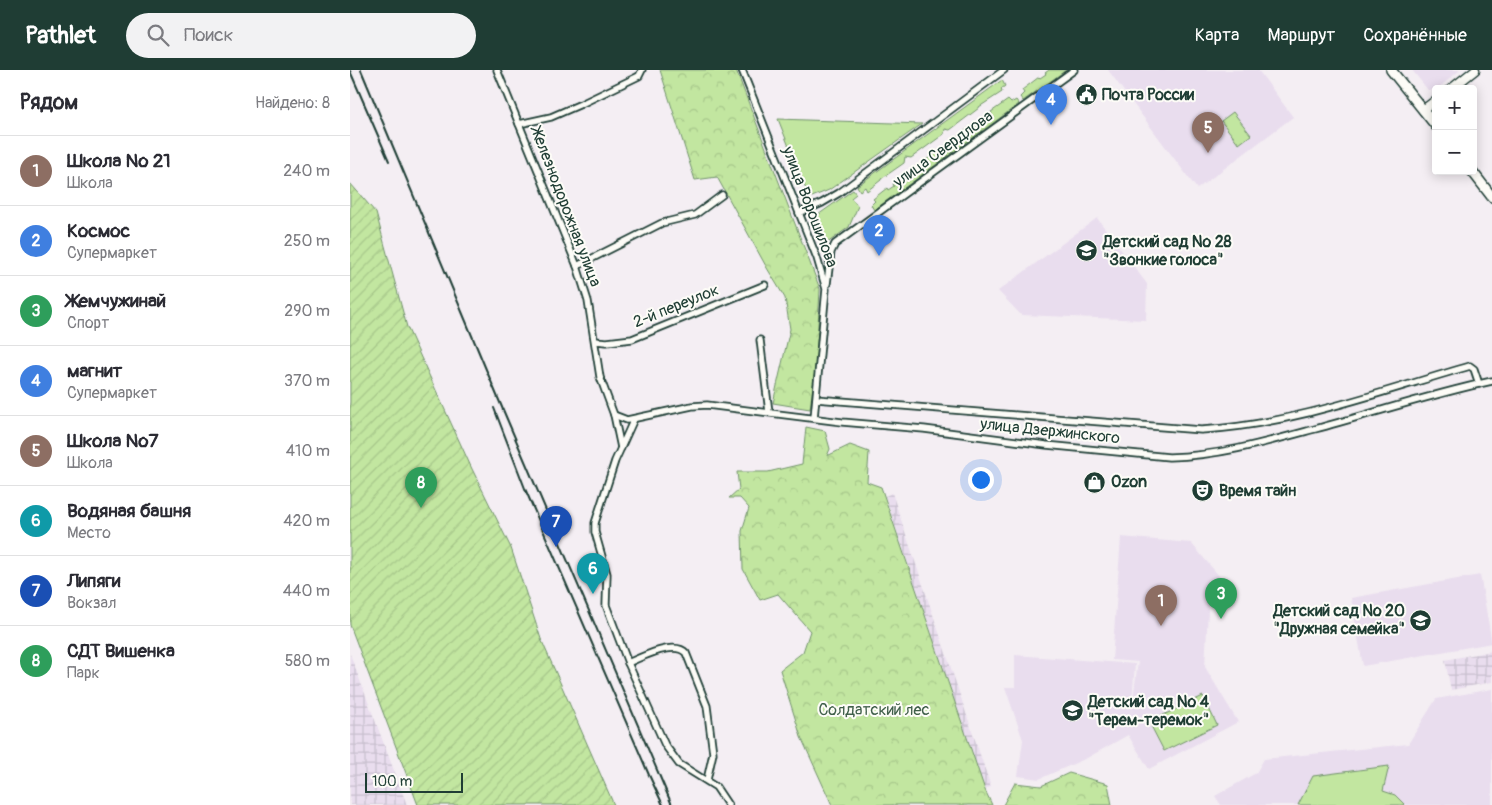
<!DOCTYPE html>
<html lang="ru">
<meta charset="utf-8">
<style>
body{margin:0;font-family:Pangolin,sans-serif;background:#f2f2f3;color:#2b2b33}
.controls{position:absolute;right:15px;top:15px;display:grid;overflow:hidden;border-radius:5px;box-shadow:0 2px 12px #0003}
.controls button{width:45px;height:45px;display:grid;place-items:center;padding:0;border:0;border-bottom:1px solid #e1e1e2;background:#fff;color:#2b2b33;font:25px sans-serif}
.scale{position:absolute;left:15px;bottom:12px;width:98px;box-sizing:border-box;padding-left:5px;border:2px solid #1f3d34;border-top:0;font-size:14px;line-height:18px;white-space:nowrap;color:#1f3d34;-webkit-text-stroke:4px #fdfcf7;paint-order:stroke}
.you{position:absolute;left:630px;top:409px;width:18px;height:18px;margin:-12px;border:4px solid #fff;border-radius:50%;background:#1a73e8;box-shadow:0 0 0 8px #1a73e833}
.badge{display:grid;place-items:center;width:32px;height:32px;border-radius:50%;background:#1f3d34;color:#fff;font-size:16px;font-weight:700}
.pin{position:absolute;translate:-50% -41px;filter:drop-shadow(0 1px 2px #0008)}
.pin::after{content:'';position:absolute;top:26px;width:18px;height:15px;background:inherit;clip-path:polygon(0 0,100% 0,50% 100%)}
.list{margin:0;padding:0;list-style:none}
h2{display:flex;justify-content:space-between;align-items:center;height:65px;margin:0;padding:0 20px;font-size:21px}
h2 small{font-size:16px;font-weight:400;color:#7c7c81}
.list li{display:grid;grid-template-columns:32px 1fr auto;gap:15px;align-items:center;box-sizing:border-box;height:70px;padding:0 20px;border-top:1px solid #e1e1e2}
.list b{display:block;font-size:19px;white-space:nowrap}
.list p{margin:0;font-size:16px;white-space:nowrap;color:#7c7c81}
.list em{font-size:16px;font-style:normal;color:#7c7c81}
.icon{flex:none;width:28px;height:28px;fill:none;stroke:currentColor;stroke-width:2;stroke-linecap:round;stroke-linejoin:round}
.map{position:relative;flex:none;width:1142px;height:735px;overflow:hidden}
header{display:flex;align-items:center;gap:30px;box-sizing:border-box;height:70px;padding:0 25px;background:#1f3d34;color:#fff}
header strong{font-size:24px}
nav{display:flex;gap:28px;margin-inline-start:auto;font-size:18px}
.search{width:350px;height:45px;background:#f2f2f3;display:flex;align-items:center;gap:12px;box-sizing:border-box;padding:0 18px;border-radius:28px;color:#7c7c81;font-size:19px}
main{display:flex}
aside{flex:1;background:#fff}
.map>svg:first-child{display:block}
.built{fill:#e9ddee}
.industrial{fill:url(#industrial-grid)}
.green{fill:#c2e6a0;stroke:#70926a}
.forest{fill:url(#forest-crowns);stroke:#70926a}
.garden{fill:url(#garden-furrows);stroke:#70926a}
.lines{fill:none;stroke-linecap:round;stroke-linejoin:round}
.minor-casing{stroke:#1f3d34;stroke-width:9}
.secondary-casing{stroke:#1f3d34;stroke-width:11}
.primary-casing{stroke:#1f3d34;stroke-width:12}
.minor{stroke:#fdfcf7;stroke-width:5.5}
.secondary{stroke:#fdfcf7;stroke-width:8}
.primary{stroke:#fdfcf7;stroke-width:9}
.rail{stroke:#1f3d34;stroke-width:2}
.labels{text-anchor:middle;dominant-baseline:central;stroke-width:4;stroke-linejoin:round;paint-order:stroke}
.poi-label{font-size:16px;font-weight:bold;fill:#1f3d34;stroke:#fdfcf7;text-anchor:start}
.street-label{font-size:16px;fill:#1f3d34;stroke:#fdfcf7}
.park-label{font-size:16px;fill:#405f4a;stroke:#fdfcf7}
</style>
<header>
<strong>Pathlet</strong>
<div class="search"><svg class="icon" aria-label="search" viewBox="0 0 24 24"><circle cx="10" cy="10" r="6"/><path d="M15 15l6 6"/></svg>Поиск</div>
<nav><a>Карта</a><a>Маршрут</a><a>Сохранённые</a></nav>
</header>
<main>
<aside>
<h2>Рядом<small>Найдено: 8</small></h2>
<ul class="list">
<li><span class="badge" style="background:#8d6e63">1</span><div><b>Школа № 21</b><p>Школа</p></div><em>240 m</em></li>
<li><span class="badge" style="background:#3f7fe0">2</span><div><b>Космос</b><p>Супермаркет</p></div><em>250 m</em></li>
<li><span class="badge" style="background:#2e9e5b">3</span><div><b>Жемчужинай</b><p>Спорт</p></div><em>290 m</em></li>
<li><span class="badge" style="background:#3f7fe0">4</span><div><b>магнит</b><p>Супермаркет</p></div><em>370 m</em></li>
<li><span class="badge" style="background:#8d6e63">5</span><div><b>Школа №7</b><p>Школа</p></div><em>410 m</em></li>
<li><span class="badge" style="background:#0f9aa8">6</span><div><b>Водяная башня</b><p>Место</p></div><em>420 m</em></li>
<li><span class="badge" style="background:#1a4fb4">7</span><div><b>Липяги</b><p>Вокзал</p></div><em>440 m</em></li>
<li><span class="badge" style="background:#2e9e5b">8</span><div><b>СДТ Вишенка</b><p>Парк</p></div><em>580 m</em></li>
</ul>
</aside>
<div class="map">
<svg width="1142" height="735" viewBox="0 0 1142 735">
<defs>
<pattern id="industrial-grid" width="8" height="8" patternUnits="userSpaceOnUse" patternTransform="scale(1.25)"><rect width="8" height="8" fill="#e9ddee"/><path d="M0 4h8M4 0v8" fill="none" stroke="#c7bfcd"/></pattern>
<pattern id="forest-crowns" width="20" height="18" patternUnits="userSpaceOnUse" patternTransform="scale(1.25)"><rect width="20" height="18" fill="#c2e6a0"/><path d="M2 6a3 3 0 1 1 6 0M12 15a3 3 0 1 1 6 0" fill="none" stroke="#a6c68a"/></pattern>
<pattern id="garden-furrows" width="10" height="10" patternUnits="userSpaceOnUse" patternTransform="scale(1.25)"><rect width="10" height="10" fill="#c2e6a0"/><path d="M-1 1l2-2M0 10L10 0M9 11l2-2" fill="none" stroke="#a6c68a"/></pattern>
</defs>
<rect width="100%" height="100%" fill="#f4eef3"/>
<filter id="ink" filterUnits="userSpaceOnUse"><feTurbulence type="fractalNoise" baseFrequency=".02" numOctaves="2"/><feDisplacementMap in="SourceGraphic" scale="10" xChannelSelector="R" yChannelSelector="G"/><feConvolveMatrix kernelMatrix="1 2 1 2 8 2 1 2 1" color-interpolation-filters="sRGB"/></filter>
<g filter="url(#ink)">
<!-- built -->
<g class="built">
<path d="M758,0H908L943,47L847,119Z"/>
<path d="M1062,0H1110L1086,20H1078Z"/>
<path d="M747,148L797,214L796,250L671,245L648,221Z"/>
<path d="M771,467L841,473L870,507L859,522L855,597L888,652L799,699L778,665L737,688L689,709L668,706L673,670L655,617H665V585L785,594L781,644L788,592L762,590Z"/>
<path d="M1130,505L1142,573L1013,596L1001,528Z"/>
<path d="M1142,619V735H871L865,726L906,703L914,689L1058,674L1086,629Z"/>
</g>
<!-- industrial -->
<g class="industrial">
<path d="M542,423L641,717L634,719L535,426Z"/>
<path d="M1142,581V612L1101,620L1095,590Z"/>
<path d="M0,584L57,735H0Z"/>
</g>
<!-- green -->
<g class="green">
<path d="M699,0H716L673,31L670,27L674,23L672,20L689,7L690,8L696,4L695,3Z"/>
<path d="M652,10L655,16L651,19L652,22L629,37V38L600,60L595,59L594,64L561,88L555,87L554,93L531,109V110L517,121L515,117L510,121L507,116Z"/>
<path d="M658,30L661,33L666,30L669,34L524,140L521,135L525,131L523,129L537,118L538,120L544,116L543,114L560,102L566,103L568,96L599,73L605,74L607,67L635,46L637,48L642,44L641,42Z"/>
<path d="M883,42L901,65L889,74L871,51Z"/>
<path d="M428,49L572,54L479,120L462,127L457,122Z"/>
<path d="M503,120L506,124L501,128L508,136L499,157L476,174L465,147Z"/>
<path d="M853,626L867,655L814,681L799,652Z"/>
<path d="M1039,696L1033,721L1045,725L1055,735H948L963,706Z"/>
</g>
<!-- forest -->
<g class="forest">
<path d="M310,0H386L470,219L466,292L460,339L423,333L440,259L435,228L417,198L367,107L345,110Z"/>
<path d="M456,357L475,361L480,379L477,386L500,375L519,382L517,412L531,417L635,720L642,735H482L451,667L430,600L453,582L460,561L428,524L410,530L393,499L392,461L399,438L390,428H379L389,419L387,402H418L452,394Z"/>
<path d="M719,703L758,714L762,735H653L665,713L691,716Z"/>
</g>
<!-- garden -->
<path class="garden" d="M0,113L26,143L57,257L122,399L161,478L191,569L264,735H68L0,555Z"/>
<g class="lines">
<defs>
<g id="minor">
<path d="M147,0L227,196L238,231L250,307L264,345L271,378"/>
<path d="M392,0L467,188L476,219L464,348"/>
<path d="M169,54L201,47L231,34L289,6L292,0"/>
<path d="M449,143L472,133L489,123L654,0"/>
<path d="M227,196L312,153L345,145L372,125"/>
<path d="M477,214L481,182L485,174L724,0"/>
<path d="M410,270L419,342"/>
<path d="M245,271L257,272L282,269L415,215"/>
<path d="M466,329L851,360C941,355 1033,321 1120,296L1124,299L1129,314"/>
<path d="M264,345L277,350L342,336L357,335L492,352L574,359L696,375L819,387C869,386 917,372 965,359C1024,343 1082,324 1142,311"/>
<path d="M284,349L265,391L245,453V462L257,504L256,535L278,593L315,675L329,694L366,717L378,735"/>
<path d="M278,593C291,587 325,570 336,583L357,636L363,683L357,710"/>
</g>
<g id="secondary">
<path d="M1101,19L1125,0"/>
<path d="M1073,40L1086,30"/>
</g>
<g id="primary">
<path d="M1041,0L1086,56"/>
<path d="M1122,101L1142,127"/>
</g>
</defs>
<!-- minor casing -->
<use href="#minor" class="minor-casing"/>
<!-- secondary casing -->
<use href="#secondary" class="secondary-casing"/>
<!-- primary casing -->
<use href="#primary" class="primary-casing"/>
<!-- minor -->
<use href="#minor" class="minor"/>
<!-- secondary -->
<use href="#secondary" class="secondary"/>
<!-- primary -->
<use href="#primary" class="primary"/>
<!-- rail -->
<g class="rail">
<path d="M11,0L148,328L322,735"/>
<path d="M0,1L39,91"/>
<path d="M144,338L176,421L299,705L313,735"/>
</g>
</g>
</g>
<!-- icons -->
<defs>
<symbol id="civic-disc" viewBox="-11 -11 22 22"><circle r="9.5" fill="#1f3d34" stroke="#fdfcf7"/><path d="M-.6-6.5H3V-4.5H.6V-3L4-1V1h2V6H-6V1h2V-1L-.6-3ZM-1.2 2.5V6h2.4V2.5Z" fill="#fff"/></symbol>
<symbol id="school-disc" viewBox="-11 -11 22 22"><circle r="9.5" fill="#1f3d34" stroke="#fdfcf7"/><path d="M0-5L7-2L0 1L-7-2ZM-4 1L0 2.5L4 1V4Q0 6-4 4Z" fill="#fff"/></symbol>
<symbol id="shop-disc" viewBox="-11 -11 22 22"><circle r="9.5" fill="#1f3d34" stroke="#fdfcf7"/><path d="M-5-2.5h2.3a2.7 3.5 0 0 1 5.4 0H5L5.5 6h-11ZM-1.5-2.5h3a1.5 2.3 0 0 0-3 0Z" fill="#fff"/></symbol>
<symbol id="theatre-disc" viewBox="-11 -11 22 22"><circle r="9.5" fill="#1f3d34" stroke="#fdfcf7"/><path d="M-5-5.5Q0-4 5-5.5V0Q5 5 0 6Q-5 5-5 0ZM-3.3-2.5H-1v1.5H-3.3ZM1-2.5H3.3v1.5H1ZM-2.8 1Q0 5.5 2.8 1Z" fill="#fff"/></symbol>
</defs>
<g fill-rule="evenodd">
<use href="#civic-disc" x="724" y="12" width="25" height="25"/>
<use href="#school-disc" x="724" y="168" width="25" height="25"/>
<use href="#shop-disc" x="732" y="400" width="25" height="25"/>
<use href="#theatre-disc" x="840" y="408" width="25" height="25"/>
<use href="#school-disc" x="1058" y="538" width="25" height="25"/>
<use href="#school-disc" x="710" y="628" width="25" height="25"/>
</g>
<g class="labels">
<!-- poi labels -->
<g class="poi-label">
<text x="752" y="25">Почта России</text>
<text x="753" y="172">Детский сад № 28<tspan x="753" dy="18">"Звонкие голоса"</tspan></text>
<text x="761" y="412">Ozon</text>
<text x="869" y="421">Время тайн</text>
<text x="1055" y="541" text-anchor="end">Детский сад № 20<tspan x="1055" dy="18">"Дружная семейка"</tspan></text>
<text x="738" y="632">Детский сад № 4<tspan x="738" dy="18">"Терем-теремок"</tspan></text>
</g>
<!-- street labels -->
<g class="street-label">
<text transform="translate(593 79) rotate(-36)">улица Свердлова</text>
<text transform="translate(216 137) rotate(69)">Железнодорожная улица</text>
<text transform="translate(460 137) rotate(69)">улица Ворошилова</text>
<text transform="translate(326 236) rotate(-22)">2-й переулок</text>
<text transform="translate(700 361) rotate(6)">улица Дзержинского</text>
</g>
<!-- park labels -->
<g class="park-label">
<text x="524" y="640">Солдатский лес</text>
</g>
</g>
</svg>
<div class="controls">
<button>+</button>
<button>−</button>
</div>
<div class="scale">100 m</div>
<div class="you"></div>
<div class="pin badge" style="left:811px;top:556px;background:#8d6e63">1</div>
<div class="pin badge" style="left:529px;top:186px;background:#3f7fe0">2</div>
<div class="pin badge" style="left:871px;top:549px;background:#2e9e5b">3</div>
<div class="pin badge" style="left:701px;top:55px;background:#3f7fe0">4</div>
<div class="pin badge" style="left:858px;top:83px;background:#8d6e63">5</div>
<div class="pin badge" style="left:243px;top:524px;background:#0f9aa8">6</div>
<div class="pin badge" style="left:206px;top:477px;background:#1a4fb4">7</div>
<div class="pin badge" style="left:71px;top:438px;background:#2e9e5b">8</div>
</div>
</main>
